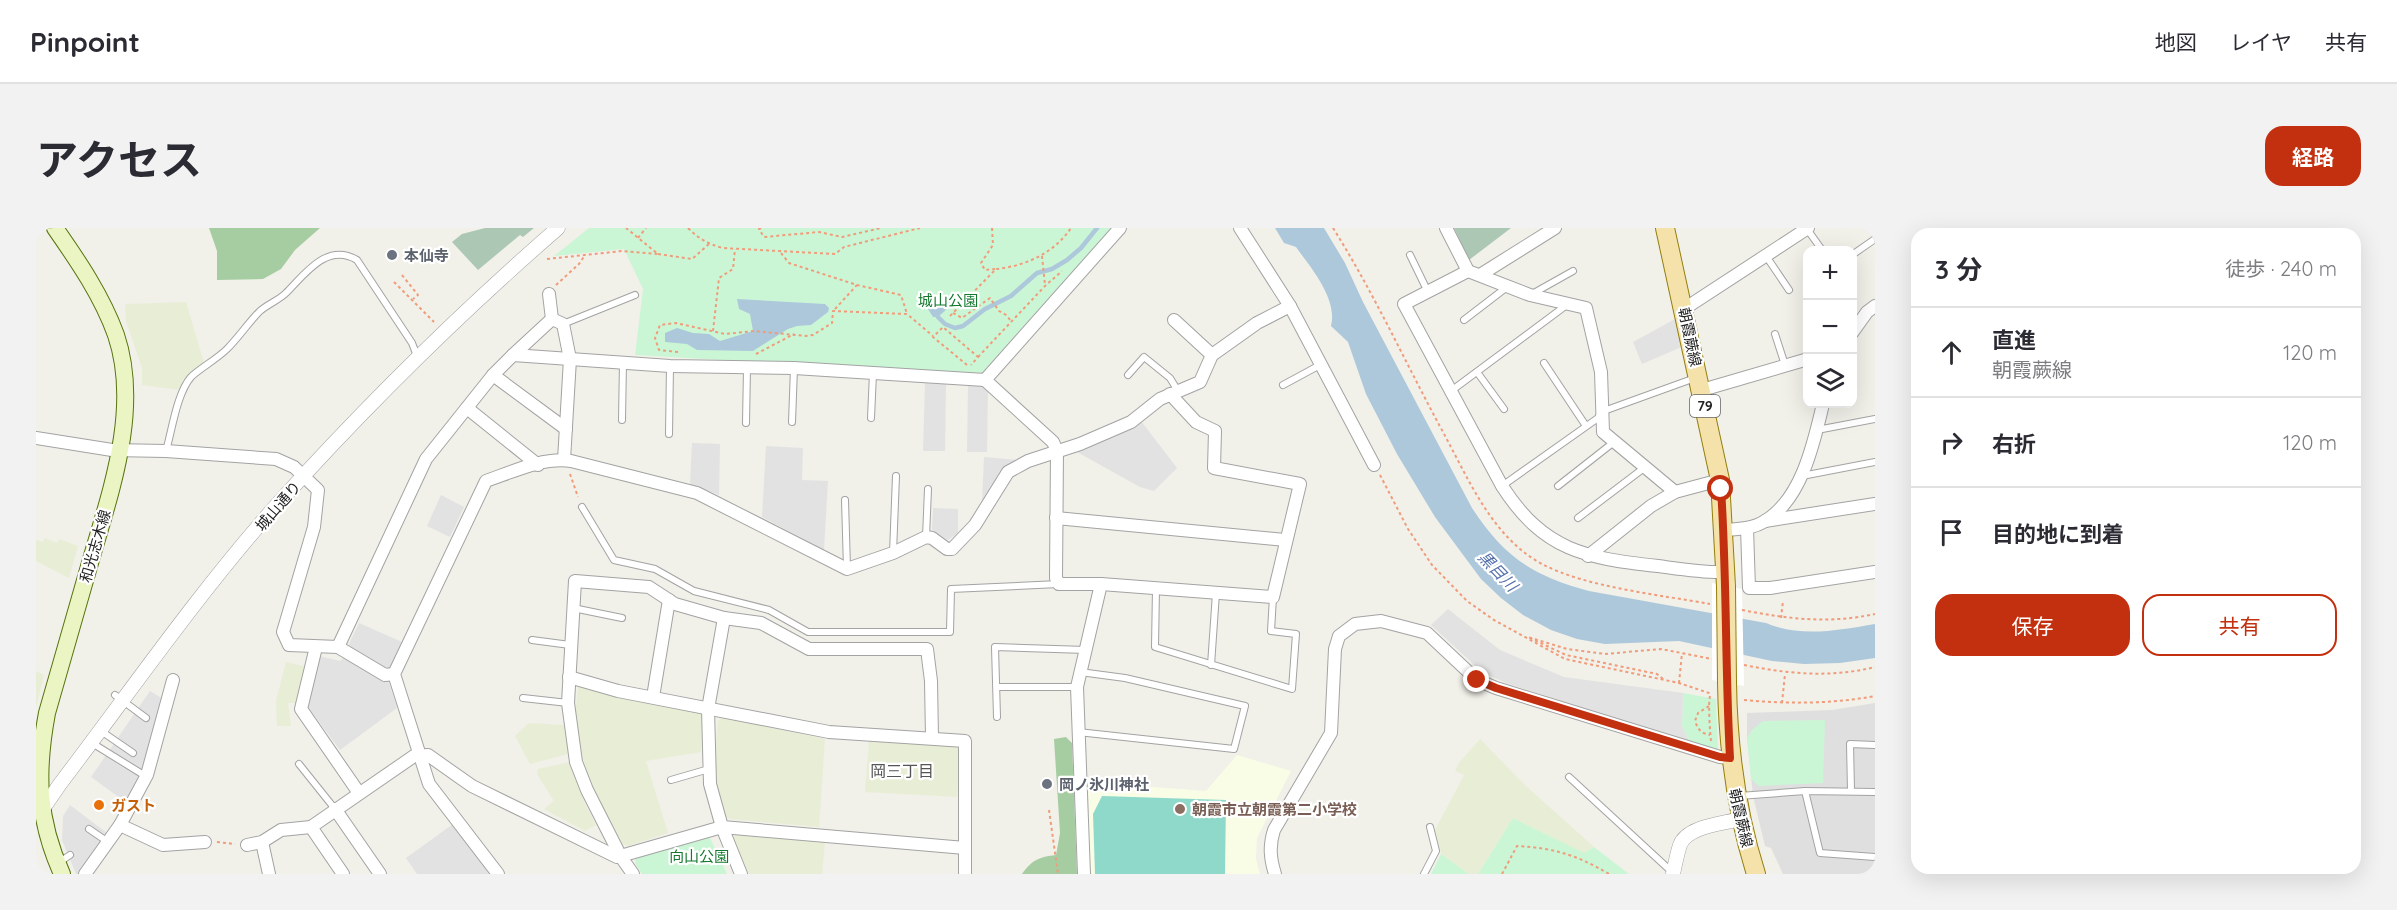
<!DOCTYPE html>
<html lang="ja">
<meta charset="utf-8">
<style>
body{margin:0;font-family:Quicksand,"Noto Sans JP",sans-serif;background:#f2f2f3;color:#2b2b33}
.controls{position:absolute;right:18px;top:18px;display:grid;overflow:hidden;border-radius:12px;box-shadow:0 6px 24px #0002}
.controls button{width:54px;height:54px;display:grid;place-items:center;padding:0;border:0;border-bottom:2px solid #e1e1e2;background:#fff;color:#2b2b33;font:30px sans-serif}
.stop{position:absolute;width:18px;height:18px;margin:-14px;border:4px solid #c33010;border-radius:50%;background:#fff}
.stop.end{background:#c33010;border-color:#fff;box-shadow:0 2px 6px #0008}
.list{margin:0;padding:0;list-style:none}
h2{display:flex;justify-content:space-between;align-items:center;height:78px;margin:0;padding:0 24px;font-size:26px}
h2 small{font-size:20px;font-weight:400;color:#7c7c81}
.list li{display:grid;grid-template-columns:39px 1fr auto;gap:18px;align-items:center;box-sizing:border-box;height:90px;padding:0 24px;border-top:2px solid #e1e1e2}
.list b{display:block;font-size:22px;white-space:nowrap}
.list p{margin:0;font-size:20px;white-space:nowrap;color:#7c7c81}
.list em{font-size:20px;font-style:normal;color:#7c7c81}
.actions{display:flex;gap:12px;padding:18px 24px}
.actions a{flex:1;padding:14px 0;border:2px solid #c33010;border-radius:18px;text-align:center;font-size:21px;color:#c33010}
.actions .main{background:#c33010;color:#fff}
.icon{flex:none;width:33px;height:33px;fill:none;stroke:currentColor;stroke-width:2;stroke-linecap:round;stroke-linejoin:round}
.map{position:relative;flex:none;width:1839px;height:646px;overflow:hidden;border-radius:18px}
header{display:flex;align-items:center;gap:36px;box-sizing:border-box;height:84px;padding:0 30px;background:#fff;border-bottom:2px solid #e1e1e2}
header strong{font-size:28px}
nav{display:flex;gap:33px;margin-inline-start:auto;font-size:21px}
.intro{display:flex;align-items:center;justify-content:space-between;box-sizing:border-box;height:144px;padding:0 36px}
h1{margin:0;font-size:42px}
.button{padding:15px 27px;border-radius:18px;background:#c33010;color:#fff;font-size:21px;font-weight:700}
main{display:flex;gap:36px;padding:0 36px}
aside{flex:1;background:#fff;border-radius:18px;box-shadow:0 6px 24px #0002}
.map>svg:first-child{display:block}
.residential{fill:#dfdfdf}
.education{fill:#f9fde6}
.farmland{fill:#e8eed6}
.forest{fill:#a6cda1}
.cemetery{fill:#acc8b5}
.park{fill:#cbf6d6}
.pitch{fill:#8ed9ca}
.parking{fill:#e2e2e2}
.water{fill:#adc8db}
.pier{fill:#fff}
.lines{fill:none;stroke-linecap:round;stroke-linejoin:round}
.stream{stroke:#adc8db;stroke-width:4.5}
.service-casing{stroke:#a3a3a3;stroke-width:8}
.minor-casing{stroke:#a3a3a3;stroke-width:14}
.tertiary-casing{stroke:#a3a3a3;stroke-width:15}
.secondary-casing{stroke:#56730e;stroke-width:18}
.primary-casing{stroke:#937f0c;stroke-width:20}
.path{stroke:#f09c7b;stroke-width:2;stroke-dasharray:3 3;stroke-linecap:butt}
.service{stroke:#fff;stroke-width:6}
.minor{stroke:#fff;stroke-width:12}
.tertiary{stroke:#fff;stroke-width:14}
.secondary{stroke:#eaf5c3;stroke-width:16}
.primary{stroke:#f5e2aa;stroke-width:18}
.primary-bridge-casing{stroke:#937f0c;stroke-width:20;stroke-linecap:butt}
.primary-bridge{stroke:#f5e2aa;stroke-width:18}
.route{stroke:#c33010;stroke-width:8}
.worship-dot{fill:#6b7280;stroke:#fff;stroke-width:2}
.food-dot{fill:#e8710a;stroke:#fff;stroke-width:2}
.education-dot{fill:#8d6e63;stroke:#fff;stroke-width:2}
.labels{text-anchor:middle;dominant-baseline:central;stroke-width:4.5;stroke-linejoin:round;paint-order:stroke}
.shield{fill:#fff;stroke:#646464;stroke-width:1.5}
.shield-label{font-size:14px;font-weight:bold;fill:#222}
.worship-label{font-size:15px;font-weight:bold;fill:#5b616d;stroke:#fff;text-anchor:start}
.park-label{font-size:15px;fill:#157a30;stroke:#fff}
.street-label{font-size:15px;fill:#222;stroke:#fff}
.food-label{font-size:15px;font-weight:bold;fill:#c56008;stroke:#fff;text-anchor:start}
.education-label{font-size:15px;font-weight:bold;fill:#785e54;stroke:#fff;text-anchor:start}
.water-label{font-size:16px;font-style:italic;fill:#5470ab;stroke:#fff}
.neighbourhood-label{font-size:16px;fill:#555;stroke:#fff}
</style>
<header>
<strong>Pinpoint</strong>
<nav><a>地図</a><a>レイヤ</a><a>共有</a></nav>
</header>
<div class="intro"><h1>アクセス</h1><a class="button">経路</a></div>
<main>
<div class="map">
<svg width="1839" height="646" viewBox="0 0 1839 646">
<rect width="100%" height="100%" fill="#f1f0e9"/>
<!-- residential -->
<path class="residential" d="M1839,475V646H1747L1735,620L1729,618L1717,568L1711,510V485L1796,482Z"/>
<!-- education -->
<path class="education" d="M1201,527L1255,543L1221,610L1220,631L1224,646H1054L1052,554L1170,563Z"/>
<!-- farmland -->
<g class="farmland">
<path d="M150,74L168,135L147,152L144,162L106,157V140L90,93L89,76Z"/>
<path d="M8,310L21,315L23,311L42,318L33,350L0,333V312L7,314Z"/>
<path d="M250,434L270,439L262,475H252L255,498H241L240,473Z"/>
<path d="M0,443L8,447L0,480Z"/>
<path d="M542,459L668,486L665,524L610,533L632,605L592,618L586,616L556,562L544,519L539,487Z"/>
<path d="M687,489L789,511L783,599L693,591L688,587L681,555L679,525L682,493Z"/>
<path d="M493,495L528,497L532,526L494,536L479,508Z"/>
<path d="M1444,511L1489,557L1558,619L1548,626L1477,590L1442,646H1433L1405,626L1399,602L1428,547L1419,543L1422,536Z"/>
<path d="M833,513L920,517L925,522L921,569L829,564Z"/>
<path d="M534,534L548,574L560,597L549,603L508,581L518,573L501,546L502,541Z"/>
<path d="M701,605L789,614L786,646H713L697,610Z"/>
</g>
<!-- forest -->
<g class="forest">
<path d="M173,0H284L259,22L245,41L227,51L181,52V23Z"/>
<path d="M1030,509L1036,515L1041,646H986C996,632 1003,629 1020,627L1024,605L1018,511Z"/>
</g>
<!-- cemetery -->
<g class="cemetery">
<path d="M449,0H498L487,9L484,7L442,42L416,14L426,6Z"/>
<path d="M1418,0H1475L1433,32Z"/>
</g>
<!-- park -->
<g class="park">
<path d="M553,0H1076L944,147L599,127L607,61L588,21L518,28Z"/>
<path d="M1647,465L1680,471L1682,523L1654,515L1646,498Z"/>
<path d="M1789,492L1787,555L1723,558L1715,551L1711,510L1716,502L1727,493Z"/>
<path d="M1477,590L1548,625L1558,619L1593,646H1442Z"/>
<path d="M670,608L674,610L691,646H606L599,635L600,630Z"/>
<path d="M1405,626L1433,646H1395Z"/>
</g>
<!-- pitch -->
<path class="pitch" d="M1066,568L1190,572L1189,646H1059L1057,586Z"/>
<!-- parking -->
<g class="parking">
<path d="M1641,90L1648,118L1606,136L1597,114Z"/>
<path d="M889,155L910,156L909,223H887Z"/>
<path d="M944,157L952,162L951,224H931L932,158Z"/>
<path d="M1105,193L1141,240L1118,263L1104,259L1041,224L1096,200Z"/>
<path d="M656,215L684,216L683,267L654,256Z"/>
<path d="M730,218L767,220L766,252L792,253L788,322L726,289Z"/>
<path d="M948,229L982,232L970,238L946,275Z"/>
<path d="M405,267L428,279L414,309L391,298Z"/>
<path d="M897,280L922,281V305L912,312L896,302Z"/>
<path d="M1412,381L1464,422L1528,449L1647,465L1646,498L1654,515L1470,455L1446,444L1395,397Z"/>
<path d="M323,395L366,414L353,441L346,442L315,422L313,416Z"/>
<path d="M283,428L304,433L308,429L353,455L361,480L304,522L272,479Z"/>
<path d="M114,463L130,473L108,546L91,575L55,549Z"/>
<path d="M34,577L71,605L44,646H40L26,612L27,588Z"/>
<path d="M417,596L450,640L454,646H381L370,630Z"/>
</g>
<!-- water -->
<g class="water">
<path d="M1239,0H1288L1309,35L1327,74L1436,280C1468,329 1497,348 1553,363L1730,395C1764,410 1804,402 1839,396V430L1804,435L1768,436L1736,433L1643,413L1569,416L1541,411L1515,402L1487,387L1465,370L1445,351L1399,289L1361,226L1330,166L1312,114L1295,98C1302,71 1275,40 1260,19L1248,15Z"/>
<path d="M917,69L921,70V72L902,89H897L892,81Z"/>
<path d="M701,71L789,76L793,80L792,84L775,97L761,98L752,101L717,123L661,122L651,116L629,114V105L641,100L657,105L673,106L684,113L717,103L714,86L703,81Z"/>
</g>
<!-- pier -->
<path class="pier" d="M1676,355L1706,361L1708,458L1676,452Z"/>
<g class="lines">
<!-- stream -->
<path class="stream" d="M902,89L909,96L919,100L927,98L949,81L975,68L1001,45L1016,41L1031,32L1045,20L1061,0"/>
<defs>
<g id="service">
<path d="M1771,1L1786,22"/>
<path d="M1374,27L1392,64"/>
<path d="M1816,27L1839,11"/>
<path d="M1730,28L1753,62"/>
<path d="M1496,66L1537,43"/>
<path d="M1428,92L1471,59"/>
<path d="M527,96L599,67"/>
<path d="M1739,106L1749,137"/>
<path d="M1508,135L1550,198"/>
<path d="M1441,144L1468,181"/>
<path d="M1092,147L1108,129L1134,150L1142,163"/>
<path d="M1247,157L1284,137"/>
<path d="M1415,163L1532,76"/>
<path d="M835,190L837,145"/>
<path d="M586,192L587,134"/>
<path d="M756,194L758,140"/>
<path d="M710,195L711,140"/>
<path d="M1781,202L1839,191"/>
<path d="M633,206L634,138"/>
<path d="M130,223C136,202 141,165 155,149C163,141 181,131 191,121C203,109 212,95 224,83C232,76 243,72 250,65C269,46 291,14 321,32L376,115L381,128"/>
<path d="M1766,248L1839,234"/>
<path d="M1466,258L1562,190L1565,184L1659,150"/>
<path d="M1522,258L1578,214"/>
<path d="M809,272L811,340"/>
<path d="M546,279L578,332L619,341L658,363L733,382L772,404H914L915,361L1023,356"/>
<path d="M1542,290L1608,240"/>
<path d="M890,309L892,261"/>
<path d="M857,325L860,248"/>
<path d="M1120,360L1119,419L1256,461L1260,406L1235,403L1237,369"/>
<path d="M537,380L586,390"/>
<path d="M496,412L534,417"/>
<path d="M1175,437L1180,365"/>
<path d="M961,459H1041"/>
<path d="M79,467L110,490"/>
<path d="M487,470L532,475"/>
<path d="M961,489L959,419L1050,422"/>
<path d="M65,503L97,525"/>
<path d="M1042,504L1198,521L1209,478L1089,450L1044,444"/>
<path d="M56,515L111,549"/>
<path d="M263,536L299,581"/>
<path d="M1533,549L1636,644"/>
<path d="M635,552L673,541"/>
<path d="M1815,562L1814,516L1839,517"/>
<path d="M1769,563L1784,625L1839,629"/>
<path d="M1703,568L1769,563L1839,564"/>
<path d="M53,601L72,614"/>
<path d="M22,635L34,627"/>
<path d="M1388,646L1400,623L1394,599"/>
</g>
<g id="minor">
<path d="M1204,0L1254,78L1338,237"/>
<path d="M1410,0L1432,43L1494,67L1550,80L1565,144L1567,204L1639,264"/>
<path d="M1432,43L1368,76L1466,258C1508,323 1549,330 1622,338C1644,341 1667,345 1690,344"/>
<path d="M1444,47L1519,0"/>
<path d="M513,66L516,91"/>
<path d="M1648,81L1772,0"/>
<path d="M1138,92L1176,127"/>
<path d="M1816,105L1831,84L1839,78"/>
<path d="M477,127L516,91L527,96L534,131L528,232"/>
<path d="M457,147L530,201"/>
<path d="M949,152L1017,214L1021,223L1020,350L1023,356H1065L1237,369L1264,256L1178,240L1179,203L1160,194L1134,166"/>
<path d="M1666,162L1772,131"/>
<path d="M431,180L502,237"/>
<path d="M0,210L76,222L130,223L240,231L258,239L282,262L278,299L247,404L253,417L302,419L349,447L358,446"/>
<path d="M1020,290L1249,312"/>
<path d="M1729,293L1839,276"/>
<path d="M1711,300L1713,360H1734L1839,344"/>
<path d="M1688,302C1701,301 1717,301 1729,293C1766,271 1778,214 1787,176"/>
<path d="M1552,328L1615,278L1639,264L1684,252"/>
<path d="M688,390L672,481L674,556L686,599L705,646"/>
<path d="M280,419L265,481L323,565"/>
<path d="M302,419L390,231L457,147L477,127L634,138L758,140L949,152L1084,0"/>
<path d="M533,449L582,463L793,504L929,513V646"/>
<path d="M617,469L633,372"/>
<path d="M299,581L344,646"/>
<path d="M84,597L127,617L169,614"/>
<path d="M226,614L233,646"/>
<path d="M211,617L226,614L245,602L275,599"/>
<path d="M49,646L84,597L111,547L137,452"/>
<path d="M307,646L275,599L378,528L392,527L436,558L581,629L686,599L929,620"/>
<path d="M462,646L393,556L358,446L450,253C476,244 507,229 535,233L661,265L811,341L857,325L890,309L896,310L911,321H916L939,297L972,244L992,233L1044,216L1095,194L1124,171L1164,154L1176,127L1221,95L1254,78"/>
<path d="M597,646L585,629L551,562L540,534L532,475L539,353L613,359L639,376L688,390L725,395L773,421H891L895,453L896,509"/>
<path d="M1048,646L1041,459L1065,356"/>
<path d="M1239,646C1234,630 1233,618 1238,602L1295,505L1299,421L1303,408L1319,396L1345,393L1391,405L1441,452L1460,460L1684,529L1694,530"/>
</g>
<g id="tertiary">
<path d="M4,585L24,556C94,464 161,367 238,280C327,181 422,87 522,0"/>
<path d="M1637,646C1639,637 1641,626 1644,617C1651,598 1687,596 1704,591"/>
</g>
<path id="secondary" d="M19,0C42,33 66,68 80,107C105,181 74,265 54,335C40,385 25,435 11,485C0,544 1,591 26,646"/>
<g id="primary">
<path d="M1629,0L1684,252L1690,358"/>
<path d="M1691,455C1692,521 1700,583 1720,646"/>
</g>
</defs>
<!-- service casing -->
<use href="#service" class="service-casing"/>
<!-- minor casing -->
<use href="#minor" class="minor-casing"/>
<!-- tertiary casing -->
<use href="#tertiary" class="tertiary-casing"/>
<!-- secondary casing -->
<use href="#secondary" class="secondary-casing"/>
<!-- primary casing -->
<use href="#primary" class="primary-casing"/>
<!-- path -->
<g class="path">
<path d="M652,0C663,11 672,16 687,20L799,26L808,19L884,0"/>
<path d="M725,0L723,1L728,9L783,4L806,9L845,0"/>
<path d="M956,0L957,17L945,35L949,42L959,41"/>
<path d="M1297,0C1338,65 1370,136 1407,204C1433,252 1456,309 1506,336C1549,359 1625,367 1674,376"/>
<path d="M602,10L610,0"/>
<path d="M745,25L753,35L821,57L865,67L871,86"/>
<path d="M622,26L656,31L673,16"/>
<path d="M1006,28L1009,57"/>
<path d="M511,31L586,23L622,26L590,0"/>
<path d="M366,47L382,67L377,71"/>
<path d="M358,54L398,94"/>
<path d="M520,57L543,36L549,27"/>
<path d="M799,81L821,57"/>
<path d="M917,85L926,90L954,70L963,83L970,87L975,93"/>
<path d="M914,88L960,41C990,38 1018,25 1035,0"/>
<path d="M677,103L683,50L697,41L699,21"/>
<path d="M642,124L623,122L619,110L624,97L640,95L689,106L718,103L770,108L777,107L796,95L797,83L871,86L897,108"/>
<path d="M720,126L758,106"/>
<path d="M942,129L1009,58L1026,43"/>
<path d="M931,137L897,109L907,99L942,129L935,137"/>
<path d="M534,246L542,269"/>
<path d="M1344,247L1372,301L1396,337L1431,373L1458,392L1529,431L1643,455L1676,466"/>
<path d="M1706,382C1752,391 1793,396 1839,386"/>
<path d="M1745,390L1747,373"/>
<path d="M1708,437C1752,446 1795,450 1839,439"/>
<path d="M1627,451L1621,446L1530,427L1492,409L1531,421L1569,426L1625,421L1676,431"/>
<path d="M1643,455L1646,425"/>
<path d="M1674,468C1672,476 1674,504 1675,513"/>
<path d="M1708,472C1752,476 1796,476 1839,468"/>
<path d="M1746,475L1749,446"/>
<path d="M1673,478L1662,485L1659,493C1662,502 1665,505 1674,507"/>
<path d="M1013,582L1022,646"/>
<path d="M181,614L199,616"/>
<path d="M1466,646L1481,618C1518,620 1541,627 1573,646"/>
</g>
<!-- service -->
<use href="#service" class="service"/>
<!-- minor -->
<use href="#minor" class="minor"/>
<!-- tertiary -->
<use href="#tertiary" class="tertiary"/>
<!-- secondary -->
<use href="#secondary" class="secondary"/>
<!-- primary -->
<use href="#primary" class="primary"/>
<defs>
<path id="primary-bridge" d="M1690,358L1691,455"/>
</defs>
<!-- primary-bridge casing -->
<use href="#primary-bridge" class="primary-bridge-casing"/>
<!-- primary-bridge -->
<use href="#primary-bridge" class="primary-bridge"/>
</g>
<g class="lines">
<!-- route -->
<path class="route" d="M1441,452L1460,460L1684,529L1694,530C1689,440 1691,350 1685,261"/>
</g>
<!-- markers -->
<g class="worship-dot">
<circle cx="356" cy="27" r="6"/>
<circle cx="1011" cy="556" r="6"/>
</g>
<circle class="food-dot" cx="63" cy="577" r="6"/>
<circle class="education-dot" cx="1144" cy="581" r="6"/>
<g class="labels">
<!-- shield labels -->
<rect class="shield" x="1654" y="167" width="30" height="22" rx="4.5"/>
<g class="shield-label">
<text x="1669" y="178">79</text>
</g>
<!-- worship labels -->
<g class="worship-label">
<text x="368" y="27">本仙寺</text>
<text x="1023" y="556">岡ノ氷川神社</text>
</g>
<!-- park labels -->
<g class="park-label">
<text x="912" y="72">城山公園</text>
<text x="663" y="628">向山公園</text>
</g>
<!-- street labels -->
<g class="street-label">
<text transform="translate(1654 109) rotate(78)">朝霞蕨線</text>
<text transform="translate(242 278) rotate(-49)">城山通り</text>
<text transform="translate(59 318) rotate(-74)">和光志木線</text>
<text transform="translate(1705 590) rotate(77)">朝霞蕨線</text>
</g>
<!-- food labels -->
<g class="food-label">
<text x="75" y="577">ガスト</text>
</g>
<!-- education labels -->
<g class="education-label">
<text x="1156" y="581">朝霞市立朝霞第二小学校</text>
</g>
<!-- water labels -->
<g class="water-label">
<text transform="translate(1462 343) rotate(46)">黒目川</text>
</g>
<!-- neighbourhood labels -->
<g class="neighbourhood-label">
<text x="866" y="543">岡三丁目</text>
</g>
</g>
</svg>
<div class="controls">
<button>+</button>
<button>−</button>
<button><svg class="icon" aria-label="layers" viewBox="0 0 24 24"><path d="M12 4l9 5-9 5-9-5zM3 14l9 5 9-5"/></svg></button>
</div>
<div class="stop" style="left:1685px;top:261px"></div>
<div class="stop end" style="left:1441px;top:452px"></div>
</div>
<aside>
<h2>3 分<small>徒歩 · 240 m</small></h2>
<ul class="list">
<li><svg class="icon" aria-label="ahead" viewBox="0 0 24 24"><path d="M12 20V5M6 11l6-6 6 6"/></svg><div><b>直進</b><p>朝霞蕨線</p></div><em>120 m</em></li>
<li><svg class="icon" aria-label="right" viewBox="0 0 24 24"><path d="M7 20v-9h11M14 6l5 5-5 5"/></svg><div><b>右折</b></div><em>120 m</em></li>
<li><svg class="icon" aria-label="arrive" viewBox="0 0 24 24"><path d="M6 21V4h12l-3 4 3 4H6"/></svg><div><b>目的地に到着</b></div></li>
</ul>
<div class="actions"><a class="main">保存</a><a>共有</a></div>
</aside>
</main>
